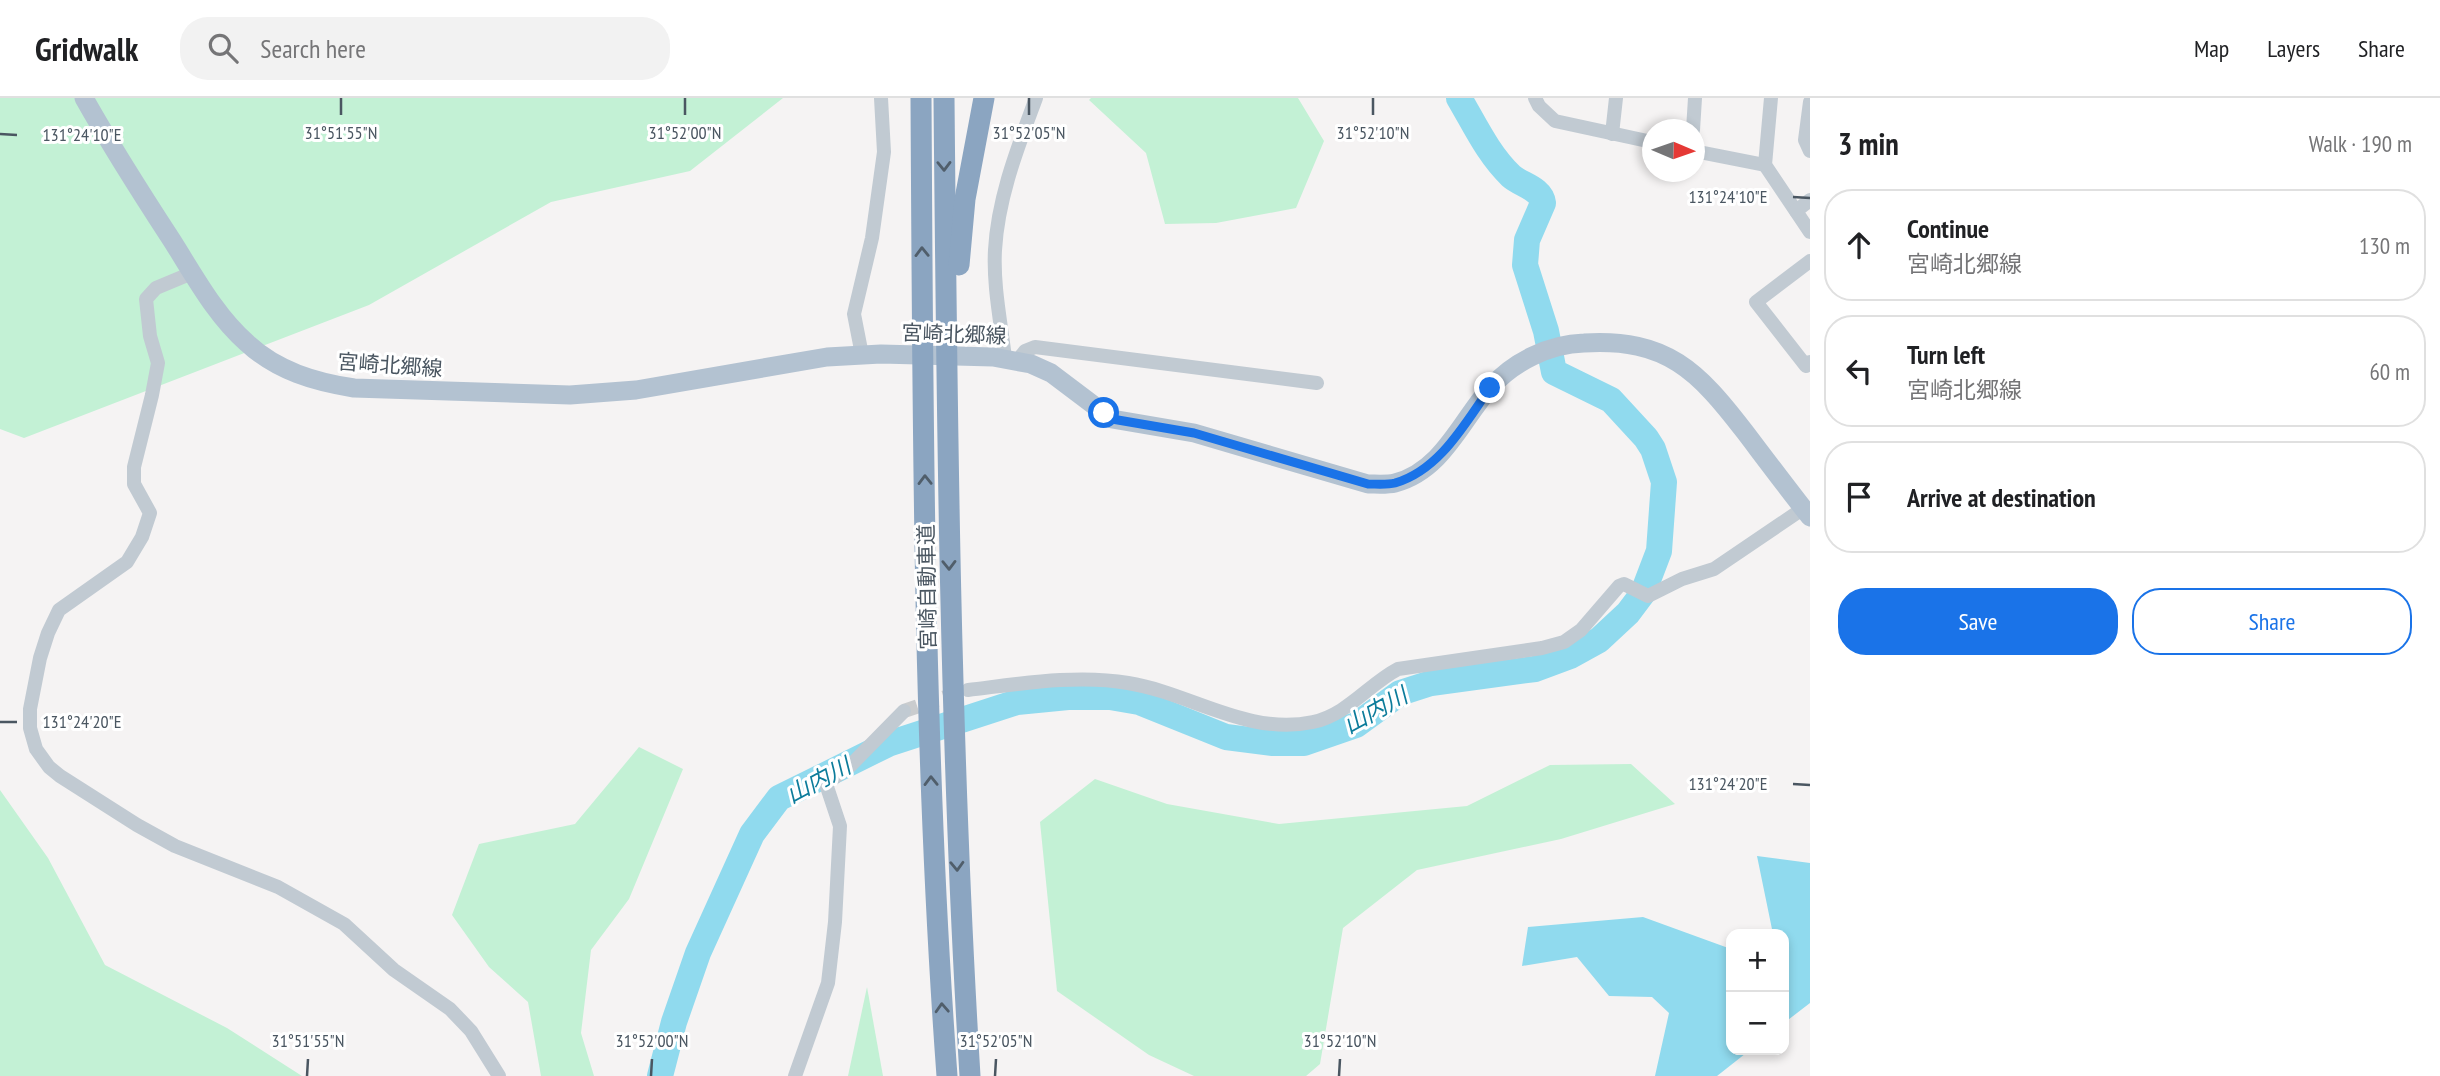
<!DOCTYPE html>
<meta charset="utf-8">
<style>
body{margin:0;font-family:"PT Sans Narrow","Noto Sans JP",sans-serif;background:#f2f2f2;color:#202124}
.controls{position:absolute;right:21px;bottom:21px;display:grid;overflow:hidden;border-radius:14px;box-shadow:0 4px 10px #0003}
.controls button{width:63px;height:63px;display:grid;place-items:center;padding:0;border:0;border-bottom:2px solid #e0e0e0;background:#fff;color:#202124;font:35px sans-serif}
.compass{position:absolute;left:1642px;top:21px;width:63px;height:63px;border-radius:50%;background:#fff;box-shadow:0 4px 10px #0003;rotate:92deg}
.stop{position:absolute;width:21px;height:21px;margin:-16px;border:5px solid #1a73e8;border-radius:50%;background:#fff}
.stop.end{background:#1a73e8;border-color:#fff;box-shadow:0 2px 7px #0008}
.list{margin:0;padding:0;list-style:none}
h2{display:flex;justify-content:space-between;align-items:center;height:91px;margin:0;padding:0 28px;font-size:30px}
h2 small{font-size:23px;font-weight:400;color:#757577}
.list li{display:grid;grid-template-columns:46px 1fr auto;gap:21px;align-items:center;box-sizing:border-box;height:112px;margin:0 14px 14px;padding:0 14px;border:2px solid #e0e0e0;border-radius:28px}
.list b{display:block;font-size:26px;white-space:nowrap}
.list p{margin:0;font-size:23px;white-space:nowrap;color:#757577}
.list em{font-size:23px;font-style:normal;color:#757577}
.actions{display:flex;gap:14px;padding:21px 28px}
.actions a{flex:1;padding:16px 0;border:2px solid #1a73e8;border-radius:28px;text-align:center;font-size:24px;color:#1a73e8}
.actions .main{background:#1a73e8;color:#fff}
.icon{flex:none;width:38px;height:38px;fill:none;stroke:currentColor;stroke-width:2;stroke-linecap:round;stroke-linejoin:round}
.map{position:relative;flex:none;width:1810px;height:978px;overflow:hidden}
header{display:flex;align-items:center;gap:42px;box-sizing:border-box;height:98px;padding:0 35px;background:#fff;border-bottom:2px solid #e0e0e0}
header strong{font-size:33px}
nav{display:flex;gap:38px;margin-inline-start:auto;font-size:24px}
.search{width:490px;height:63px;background:#f2f2f2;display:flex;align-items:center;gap:18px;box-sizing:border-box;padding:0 24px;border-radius:28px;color:#757577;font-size:26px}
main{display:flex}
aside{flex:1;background:#fff}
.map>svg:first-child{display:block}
.green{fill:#c3f1d5}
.water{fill:#90daee}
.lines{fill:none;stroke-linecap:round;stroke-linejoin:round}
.river{stroke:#90daee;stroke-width:26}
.minor-tunnel{stroke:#caccce;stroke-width:14;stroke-dasharray:14 7;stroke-linecap:butt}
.minor{stroke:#c1cad2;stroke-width:14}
.major{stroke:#b3c2d1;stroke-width:19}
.highway{stroke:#8ba5c1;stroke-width:21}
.oneway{stroke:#505e6b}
.route{stroke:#1a73e8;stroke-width:9}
.ticks{fill:none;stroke:#4a5661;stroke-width:2.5}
.labels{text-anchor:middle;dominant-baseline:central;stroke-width:6;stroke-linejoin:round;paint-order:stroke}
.street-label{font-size:21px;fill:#4a5661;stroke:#fff}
.water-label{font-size:23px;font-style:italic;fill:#0c7c9b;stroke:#fff}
.ticks-label{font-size:18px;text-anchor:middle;fill:#4a5661;stroke:#fff;stroke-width:6;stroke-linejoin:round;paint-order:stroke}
</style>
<header>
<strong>Gridwalk</strong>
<div class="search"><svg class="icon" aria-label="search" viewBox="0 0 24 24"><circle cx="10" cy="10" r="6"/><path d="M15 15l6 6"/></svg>Search here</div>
<nav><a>Map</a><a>Layers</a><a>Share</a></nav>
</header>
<main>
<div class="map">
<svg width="1810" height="978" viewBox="0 0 1810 978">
<rect width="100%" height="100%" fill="#f5f3f3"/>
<!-- green -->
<g class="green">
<path d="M0,0H783L690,73L551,104L369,207L24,340L0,331Z"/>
<path d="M1091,0H1298L1324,43L1296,110L1216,125L1165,126L1146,55L1089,2Z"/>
<path d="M639,649L683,671L629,801L591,852L581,935L594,978H541L528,904L489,869L452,817L479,746L575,726Z"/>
<path d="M1631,666L1675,706L1561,741L1417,772L1343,830L1320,966L1306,978H1194L1149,957L1057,893L1040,724L1095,681L1167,706L1279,726L1467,708L1550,667Z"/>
<path d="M0,692L48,760L105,867L227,930L302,978H0Z"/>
<path d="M867,889L883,978H848Z"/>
</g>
<!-- water -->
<g class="water">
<path d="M1757,758L1810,765V905L1784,925V836H1773Z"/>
<path d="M1643,819L1731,851V952H1750L1717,978H1655L1669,915L1652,899L1609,898L1577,859L1522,868L1528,829Z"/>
</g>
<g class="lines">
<!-- river -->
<path class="river" d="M660,978L674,924L698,855L752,736L779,700L888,646L1017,604L1068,599H1110L1139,604L1226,639L1273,645H1304L1356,627L1400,595L1431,585L1535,571L1570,558L1599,542L1628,515L1643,495L1659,453L1664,384L1653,351L1646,340L1611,302L1554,274L1546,233L1525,167L1527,142L1543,105C1541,90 1521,87 1511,78C1488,56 1475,27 1459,0"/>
<!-- minor-tunnel -->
<path class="minor-tunnel" d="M904,613L960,594"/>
<!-- minor -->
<g class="minor">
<path d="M1535,0L1539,8L1555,23L1652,44"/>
<path d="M1771,0L1765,67L1810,134"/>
<path d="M1810,4L1805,42L1810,53"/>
<path d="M1693,32L1695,0"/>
<path d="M1612,36L1616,0"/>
<path d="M1694,53L1765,67"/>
<path d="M1796,113L1810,102"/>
<path d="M1810,163L1756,204L1806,268L1810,264"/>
<path d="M192,175L156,190L146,201L150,238L158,265L152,297L134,369V386L150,415L142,439L127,464L59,512L48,535L40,560L30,611V630L36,651L49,669L60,678L137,727L175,748L278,789L344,826L394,872L450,911L471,933L499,978"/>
<path d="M862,257L854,216L872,140L884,54L881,0"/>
<path d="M1005,260C1001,225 993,188 995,152C998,99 1018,49 1036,0"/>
<path d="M1018,262L1025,253L1035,249L1317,285"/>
<path d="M968,592C1019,586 1077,576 1128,585C1191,595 1247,638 1313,624C1347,617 1369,586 1398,571L1542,550L1564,544L1581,532L1619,488L1624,486L1648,498L1682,481L1714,471L1804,410"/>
<path d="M795,978L828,885L835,824L840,728L826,686L850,668L904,613"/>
</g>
<!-- major -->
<path class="major" d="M84,0C111,48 141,95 171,141C194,177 215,217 247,245C277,273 315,284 354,290L570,297L636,292L827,259L881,256L993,259L1031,266L1051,275L1112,321L1194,335L1368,386C1376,386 1387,387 1395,385C1442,373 1461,323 1490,290C1513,264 1549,246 1584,245C1667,240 1698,273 1745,334C1767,363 1788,391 1810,419"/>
<!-- highway -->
<g class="highway">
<path d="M921,0C923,326 923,653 947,978"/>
<path d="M944,0C947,326 950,652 970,978"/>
<path d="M959,167L965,101L984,0"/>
</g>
</g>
<!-- one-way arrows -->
<defs><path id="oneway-chevron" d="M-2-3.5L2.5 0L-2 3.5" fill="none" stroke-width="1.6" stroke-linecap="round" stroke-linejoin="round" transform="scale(1.75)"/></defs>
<g class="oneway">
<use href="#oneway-chevron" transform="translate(944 68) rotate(89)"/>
<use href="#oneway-chevron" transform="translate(922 154) rotate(-91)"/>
<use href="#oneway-chevron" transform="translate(925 382) rotate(-91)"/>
<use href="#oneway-chevron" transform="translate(949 467) rotate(89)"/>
<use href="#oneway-chevron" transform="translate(931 683) rotate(-91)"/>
<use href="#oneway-chevron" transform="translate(957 768) rotate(88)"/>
<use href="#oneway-chevron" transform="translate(942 910) rotate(-93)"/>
</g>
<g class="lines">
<!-- route -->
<path class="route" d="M1104,315L1112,321L1194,335L1368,386C1377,386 1387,387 1395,385C1440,372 1465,325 1490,290"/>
</g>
<!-- ticks -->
<path class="ticks" d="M341,17V0M685,17V0M1029,17V0M1373,17V0M0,36L17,37M1793,99L1810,100M0,624H17M1793,686L1810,687M307,978L308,961M651,978L652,961M995,978L996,961M1339,978L1340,961"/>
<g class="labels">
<!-- street labels -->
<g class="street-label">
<text transform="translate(954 236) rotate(2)">宮崎北郷線</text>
<text transform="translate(390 267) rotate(4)">宮崎北郷線</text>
<text transform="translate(927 489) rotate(-91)">宮崎自動車道</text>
</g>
<!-- water labels -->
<g class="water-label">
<text transform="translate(1375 612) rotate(-29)">山内川</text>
<text transform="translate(818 682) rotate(-28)">山内川</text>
</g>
</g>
<g class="ticks-label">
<text x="341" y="41">31°51'55"N</text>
<text x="685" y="41">31°52'00"N</text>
<text x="1029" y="41">31°52'05"N</text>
<text x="1373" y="41">31°52'10"N</text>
<text x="82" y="43">131°24'10"E</text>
<text x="1728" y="105">131°24'10"E</text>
<text x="82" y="630">131°24'20"E</text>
<text x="1728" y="692">131°24'20"E</text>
<text x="308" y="949">31°51'55"N</text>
<text x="652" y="949">31°52'00"N</text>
<text x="996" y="949">31°52'05"N</text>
<text x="1340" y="949">31°52'10"N</text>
</g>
</svg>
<div class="controls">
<button>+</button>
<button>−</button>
</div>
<svg class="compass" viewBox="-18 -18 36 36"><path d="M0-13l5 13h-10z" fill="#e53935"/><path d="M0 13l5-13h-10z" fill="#757577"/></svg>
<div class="stop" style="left:1104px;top:315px"></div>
<div class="stop end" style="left:1490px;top:290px"></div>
</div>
<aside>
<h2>3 min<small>Walk · 190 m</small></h2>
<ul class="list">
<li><svg class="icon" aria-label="ahead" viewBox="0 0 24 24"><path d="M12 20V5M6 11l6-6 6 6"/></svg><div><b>Continue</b><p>宮崎北郷線</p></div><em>130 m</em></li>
<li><svg class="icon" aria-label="left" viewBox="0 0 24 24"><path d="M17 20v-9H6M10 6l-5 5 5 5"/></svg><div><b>Turn left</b><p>宮崎北郷線</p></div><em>60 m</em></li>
<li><svg class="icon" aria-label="arrive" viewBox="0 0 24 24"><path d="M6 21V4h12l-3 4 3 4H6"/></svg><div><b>Arrive at destination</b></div></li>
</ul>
<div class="actions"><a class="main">Save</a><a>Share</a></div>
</aside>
</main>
